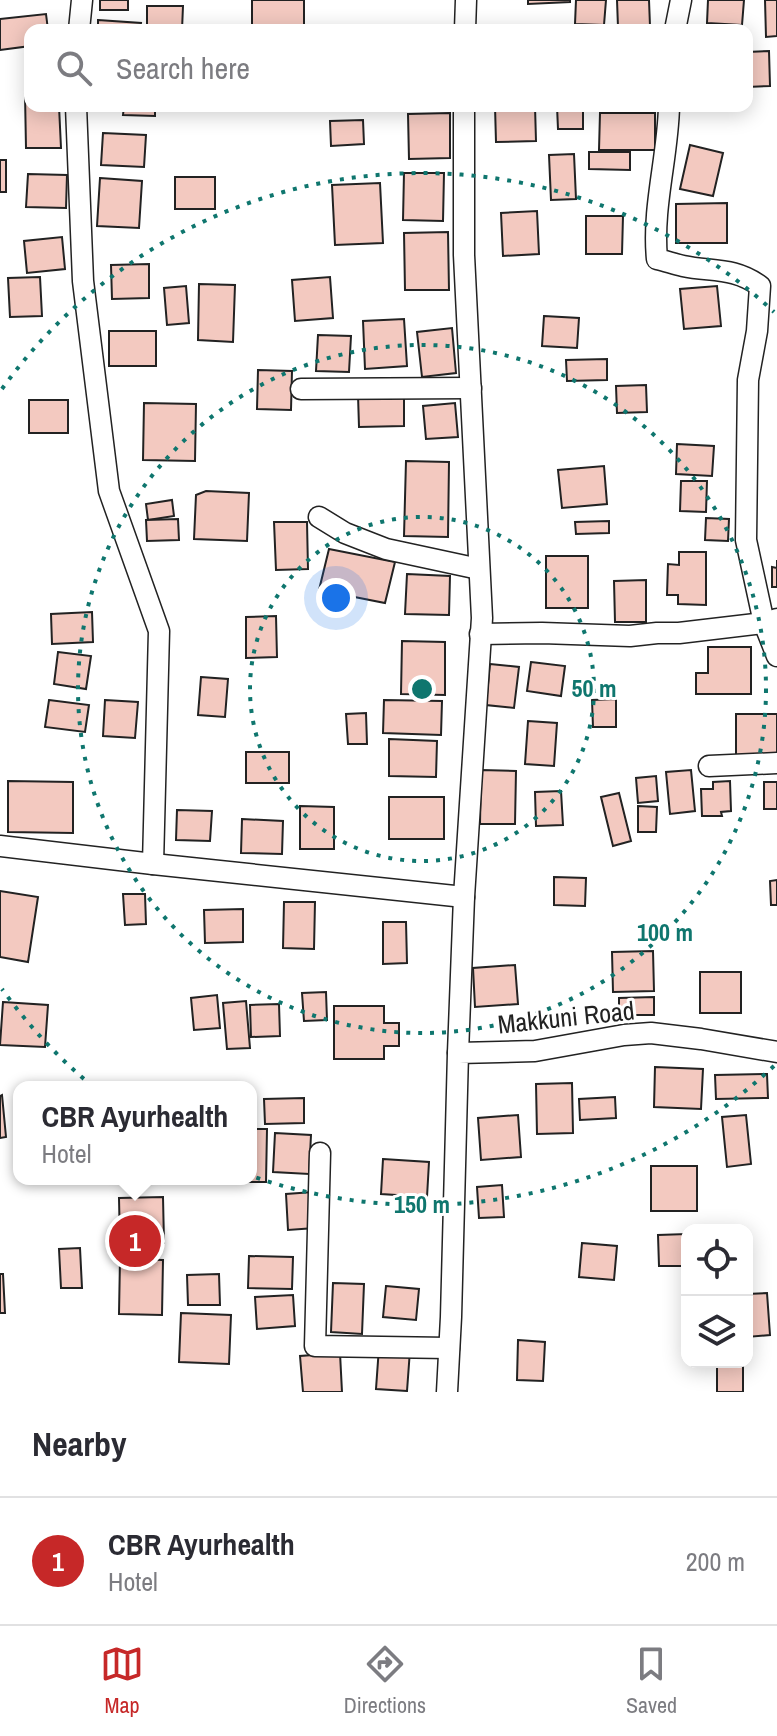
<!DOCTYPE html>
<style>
body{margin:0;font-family:"Archivo Narrow",sans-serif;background:#f7f7f7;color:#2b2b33}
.controls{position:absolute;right:24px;bottom:24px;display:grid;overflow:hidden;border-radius:16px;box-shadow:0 4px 20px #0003}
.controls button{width:72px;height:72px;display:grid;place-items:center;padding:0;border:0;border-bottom:2px solid #e1e1e2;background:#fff;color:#2b2b33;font:40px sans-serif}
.you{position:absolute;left:336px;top:598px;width:28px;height:28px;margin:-20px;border:6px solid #fff;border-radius:50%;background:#1a73e8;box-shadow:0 0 0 12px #1a73e833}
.badge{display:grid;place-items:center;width:52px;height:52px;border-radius:50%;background:#c62828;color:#fff;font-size:26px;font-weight:700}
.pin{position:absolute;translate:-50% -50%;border:4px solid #fff;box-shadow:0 2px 8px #0006}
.popup{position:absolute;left:13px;top:1081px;width:244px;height:104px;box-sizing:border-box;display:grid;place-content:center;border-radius:16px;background:#fff;filter:drop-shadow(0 2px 6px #0005);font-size:26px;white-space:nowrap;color:#7c7c81}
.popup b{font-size:30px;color:#2b2b33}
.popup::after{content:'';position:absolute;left:50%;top:100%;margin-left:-16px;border:16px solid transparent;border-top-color:#fff}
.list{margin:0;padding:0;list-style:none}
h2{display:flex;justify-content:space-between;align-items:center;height:104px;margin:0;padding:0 32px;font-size:34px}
h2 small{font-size:26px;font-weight:400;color:#7c7c81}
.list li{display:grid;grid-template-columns:52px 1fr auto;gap:24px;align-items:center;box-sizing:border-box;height:128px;padding:0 32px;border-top:2px solid #e1e1e2}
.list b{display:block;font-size:30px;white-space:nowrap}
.list p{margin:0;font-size:26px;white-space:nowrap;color:#7c7c81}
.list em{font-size:26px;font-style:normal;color:#7c7c81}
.icon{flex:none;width:44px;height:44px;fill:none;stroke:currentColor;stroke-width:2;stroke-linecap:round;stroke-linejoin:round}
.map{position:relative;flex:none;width:777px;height:1392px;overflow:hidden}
.search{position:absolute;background:#fff;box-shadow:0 4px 20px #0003;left:24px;right:24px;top:24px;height:88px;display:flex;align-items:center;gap:20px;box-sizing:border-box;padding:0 28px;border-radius:16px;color:#7c7c81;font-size:30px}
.sheet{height:232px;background:#fff}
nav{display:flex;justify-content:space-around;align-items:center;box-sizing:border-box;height:112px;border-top:2px solid #e1e1e2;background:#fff;font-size:22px;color:#7c7c81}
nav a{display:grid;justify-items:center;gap:4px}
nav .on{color:#c62828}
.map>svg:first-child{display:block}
.building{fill:#f3c9c0;stroke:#222;stroke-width:2}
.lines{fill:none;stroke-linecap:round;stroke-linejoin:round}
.minor-casing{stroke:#222;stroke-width:23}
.minor{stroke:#fff;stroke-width:20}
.ring{fill:none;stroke:#0f766e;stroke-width:4;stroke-dasharray:4 8}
.labels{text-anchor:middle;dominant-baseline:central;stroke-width:6;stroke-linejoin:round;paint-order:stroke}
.street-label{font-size:26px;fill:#222;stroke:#fff}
.centre{fill:#0f766e;stroke:#fff;stroke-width:4}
.ring-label{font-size:24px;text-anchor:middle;font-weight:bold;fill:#0f766e;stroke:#fff;stroke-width:6;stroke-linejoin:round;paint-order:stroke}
</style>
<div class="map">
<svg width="777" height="1392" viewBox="0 0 777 1392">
<rect width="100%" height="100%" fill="#fff"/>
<!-- building -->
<g class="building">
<rect x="100" y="0" width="28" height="10"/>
<rect x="252" y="0" width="52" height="30"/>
<path d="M528,0H570V2L528,4Z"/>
<path d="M576,0H606L604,25L575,24Z"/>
<path d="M617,0H649L650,26L618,27Z"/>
<path d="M708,0H744L742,25L707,23Z"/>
<path d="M765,0H777V36L766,37Z"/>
<path d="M147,6H183L182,30H147Z"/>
<path d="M46,14L48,30H30V46L0,50V19Z"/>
<path d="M98,20L141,23L140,30H98Z"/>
<path d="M769,51L770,86L747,87V52Z"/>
<path d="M25,94H30V106H59L61,148H26Z"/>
<path d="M124,106H155V116L123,115Z"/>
<path d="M495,106H535L536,141L496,142Z"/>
<path d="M557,106H583V129H558Z"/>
<path d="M450,113V158L409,159L408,114Z"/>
<path d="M600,113H655V150H599Z"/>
<path d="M363,120L364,144L331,146L330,121Z"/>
<path d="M103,133L146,135L144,167L101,165Z"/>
<path d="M690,145L723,153L713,196L680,189Z"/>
<path d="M589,152H630V170L589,169Z"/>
<path d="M574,154L576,199L551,200L549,155Z"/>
<rect x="0" y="160" width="6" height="32"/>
<path d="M404,173H444L443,221L403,220Z"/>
<path d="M28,174L67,175L66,208L26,207Z"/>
<rect x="175" y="177" width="40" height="32"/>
<path d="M100,178L142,181L139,228L97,226Z"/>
<path d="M380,183L383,243L335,245L332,185Z"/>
<path d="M727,203V243H676V204Z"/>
<path d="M537,211L539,254L503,256L501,213Z"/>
<path d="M586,216H623L622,254H586Z"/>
<path d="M448,232L449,290H405L404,233Z"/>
<path d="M62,237L65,269L27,273L24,241Z"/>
<path d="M149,264V298L112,299L111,265Z"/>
<path d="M40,277L42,316L10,317L8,278Z"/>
<path d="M330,277L333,318L295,321L292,280Z"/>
<path d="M199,284L235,285L233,342L198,340Z"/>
<path d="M186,286L189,323L167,325L164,288Z"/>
<path d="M717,286L721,326L684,329L680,289Z"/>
<path d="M544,316L579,318L577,348L542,346Z"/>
<path d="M404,319L407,366L365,369L363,321Z"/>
<path d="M452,328L456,373L422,377L417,332Z"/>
<rect x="109" y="331" width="47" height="35"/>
<path d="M318,335L351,336L349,372L316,371Z"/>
<path d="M607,359V380L567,381L566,360Z"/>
<path d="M258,370L292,371L291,410L257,409Z"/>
<path d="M646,385L647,412L617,413L616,386Z"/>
<path d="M404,394V426L359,427L358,395Z"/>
<rect x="29" y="400" width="39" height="33"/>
<path d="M144,403L196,404L195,461L143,460Z"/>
<path d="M455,403L458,437L426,439L423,406Z"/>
<path d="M677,444L714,446L712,476L676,474Z"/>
<path d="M406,461L449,462L448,537L404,536Z"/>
<path d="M604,466L607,504L562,508L558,470Z"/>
<path d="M681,481H707L706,512L680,511Z"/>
<path d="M206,491L249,493L247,541L194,539L196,495Z"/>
<path d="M172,500L174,516L148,520L146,504Z"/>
<path d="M706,518L729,519L728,541L705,540Z"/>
<path d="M178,519L179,540L147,541L146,520Z"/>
<path d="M609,521V533L576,534L575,522Z"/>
<path d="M274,522H307L308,569L276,570Z"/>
<path d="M329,549L395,562L385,603L319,590Z"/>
<path d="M679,552H706V605L678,604V595H667L668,564L679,565Z"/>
<rect x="546" y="556" width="42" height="52"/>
<path d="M777,560V587H772V567L777,568Z"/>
<path d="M407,574L450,576L449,615L405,614Z"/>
<path d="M646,580V622H615L614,581Z"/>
<path d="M92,612L93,642L52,644L51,614Z"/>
<path d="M276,616L277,657L246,658V617Z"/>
<path d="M402,641L445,642V695L401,694Z"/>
<path d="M708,647H751V694H696V673H708Z"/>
<path d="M58,652L91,656L86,689L54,684Z"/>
<path d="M531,662L565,666L561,696L527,691Z"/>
<path d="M490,664L519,667L514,708L486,705Z"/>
<path d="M201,677L228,679L225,717L198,715Z"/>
<path d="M616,699V727H593L592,700Z"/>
<path d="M49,700L89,705L85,732L45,727Z"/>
<path d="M105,700L138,702L135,738L103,736Z"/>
<path d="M384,700L442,701L441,735L383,733Z"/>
<path d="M366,713L367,744H348L346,714Z"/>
<rect x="736" y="714" width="41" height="41"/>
<path d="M528,721L557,723L554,766L525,764Z"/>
<path d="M389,739L437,741L436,777L389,776Z"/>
<rect x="246" y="752" width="43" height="31"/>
<path d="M481,770L516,771L515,824H480Z"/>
<path d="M691,770L695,811L670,814L666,772Z"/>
<path d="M656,776L658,801L638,803L636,778Z"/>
<path d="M8,781L73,782V833L8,832Z"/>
<path d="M730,781L731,811L721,812L722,816H702L701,789H713V782Z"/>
<rect x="764" y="782" width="13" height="27"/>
<path d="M561,791L563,825L536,826L535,792Z"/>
<path d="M619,793L631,841L613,846L601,797Z"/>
<rect x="389" y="797" width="55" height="42"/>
<path d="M300,806L334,807V849H300Z"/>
<path d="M638,806L657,807L656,832H638Z"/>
<path d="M177,810L212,811L210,841L176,840Z"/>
<path d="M242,819L283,821L282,854L241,853Z"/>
<path d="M554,877L586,878L585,906L554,905Z"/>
<path d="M777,880V905H771L770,881Z"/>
<path d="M0,891L38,897L28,962L0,957Z"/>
<path d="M123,894H145L146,924L125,925Z"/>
<path d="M284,902H315L314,949L283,948Z"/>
<path d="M243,909V942L205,943L204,910Z"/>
<path d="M383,922H406L407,963L383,964Z"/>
<path d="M653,951L654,991L613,992L612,952Z"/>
<path d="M515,965L518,1004L475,1007L473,968Z"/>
<rect x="700" y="972" width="41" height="41"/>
<path d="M326,992L327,1020L304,1021L302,993Z"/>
<path d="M217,995L220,1028L194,1030L191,998Z"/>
<path d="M654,997V1015H619V998Z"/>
<path d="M246,1001L250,1048L227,1049L223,1003Z"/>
<path d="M3,1002L48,1005L45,1047L0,1045Z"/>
<path d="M279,1004L280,1036L251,1037L250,1005Z"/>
<path d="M334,1006H384V1023H399V1046H384V1059H334Z"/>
<path d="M655,1067L703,1069L701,1109L654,1107Z"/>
<path d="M767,1074L768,1098L716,1099L715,1075Z"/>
<path d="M572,1083L573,1133L537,1134L536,1084Z"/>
<path d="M2,1095L6,1137L0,1138V1096Z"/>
<path d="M615,1097L616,1118L580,1120L579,1099Z"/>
<path d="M304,1098V1123L265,1124L264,1099Z"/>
<path d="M518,1115L521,1157L481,1160L478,1118Z"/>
<path d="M746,1115L751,1164L727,1167L722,1117Z"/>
<path d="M251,1129H267L266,1182H235V1179H251Z"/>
<path d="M275,1133L311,1135L309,1174L273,1172Z"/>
<path d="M383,1159L429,1162L427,1197L381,1194Z"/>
<rect x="651" y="1166" width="46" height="45"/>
<path d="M502,1185L504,1217L479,1218L477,1187Z"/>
<path d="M313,1192L315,1228L288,1230L286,1194Z"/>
<path d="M163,1197L164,1243L120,1244L119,1198Z"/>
<path d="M687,1234V1266H659L658,1235Z"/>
<path d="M582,1243L617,1246L614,1280L579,1277Z"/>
<path d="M80,1248L82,1288H61L59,1249Z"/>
<path d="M249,1256L293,1257L292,1289L248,1288Z"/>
<path d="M120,1259L163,1260L162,1315L119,1314Z"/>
<path d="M0,1274H3L5,1313H0Z"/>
<path d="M219,1274L220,1305H188L187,1275Z"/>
<path d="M333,1283L364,1284L362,1334L331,1332Z"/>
<path d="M386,1286L419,1289L416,1320L383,1317Z"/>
<path d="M767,1293L770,1335L747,1337V1294Z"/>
<path d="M293,1295L295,1326L257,1329L255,1297Z"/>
<path d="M181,1313L231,1315L229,1364L179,1362Z"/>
<path d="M518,1340L545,1342L543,1381L517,1380Z"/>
<path d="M379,1347L410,1350L407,1391L376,1389Z"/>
<path d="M340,1353L342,1392H303L300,1356Z"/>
<rect x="717" y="1362" width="26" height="30"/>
</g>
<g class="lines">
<defs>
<g id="minor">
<path d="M79,30L82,0"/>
<path d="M465,30L466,0"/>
<path d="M675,30L681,0"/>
<path d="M669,106C668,157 652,207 657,259C666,261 674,264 683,266C712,272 734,267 760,286L757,331L748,380L746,540L764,623L777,656"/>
<path d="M301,389L471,388"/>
<path d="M319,517L345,533L386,549L479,569"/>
<path d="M480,634L542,633L630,636L657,633H679L764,623L777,619"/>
<path d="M709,766L777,763"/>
<path d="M0,846L153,864L159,631L109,491L83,281L76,106"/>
<path d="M153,864L464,897"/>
<path d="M458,1053L464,897L482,618L464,255V106"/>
<path d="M320,1153L315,1346L449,1348"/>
<path d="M447,1392L451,1317L458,1053L535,1051L624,1035L651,1033L701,1039L777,1052"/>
</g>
</defs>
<!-- minor casing -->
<use href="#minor" class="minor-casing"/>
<!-- minor -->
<use href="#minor" class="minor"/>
</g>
<!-- distance rings -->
<g class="ring">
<circle cx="422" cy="689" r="172"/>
<circle cx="422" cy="689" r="344"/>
<path d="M774 1066A516 516 0 0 1 2 989M2 389A516 516 0 0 1 774 312"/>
</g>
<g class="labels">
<!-- street labels -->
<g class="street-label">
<text transform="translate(566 1017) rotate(-6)">Makkuni Road</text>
</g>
</g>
<circle cx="422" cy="689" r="12" class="centre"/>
<g class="ring-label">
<text x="594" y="697">50 m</text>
<text x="665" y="941">100 m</text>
<text x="422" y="1213">150 m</text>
</g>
</svg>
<div class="controls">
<button><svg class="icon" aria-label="locate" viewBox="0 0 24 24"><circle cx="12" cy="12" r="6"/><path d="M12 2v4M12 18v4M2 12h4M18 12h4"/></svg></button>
<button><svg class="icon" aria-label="layers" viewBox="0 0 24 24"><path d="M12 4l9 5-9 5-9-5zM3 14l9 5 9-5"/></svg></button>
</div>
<div class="you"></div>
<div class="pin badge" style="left:135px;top:1241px">1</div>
<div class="popup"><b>CBR Ayurhealth</b>Hotel</div>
<div class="search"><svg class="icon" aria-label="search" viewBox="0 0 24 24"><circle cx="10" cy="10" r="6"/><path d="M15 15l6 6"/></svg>Search here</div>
</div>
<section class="sheet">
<h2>Nearby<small></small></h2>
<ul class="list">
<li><span class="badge">1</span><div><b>CBR Ayurhealth</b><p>Hotel</p></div><em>200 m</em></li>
</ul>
</section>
<nav>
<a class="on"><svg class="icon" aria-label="map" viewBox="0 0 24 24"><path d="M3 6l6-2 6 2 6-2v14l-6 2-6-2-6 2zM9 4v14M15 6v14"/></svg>Map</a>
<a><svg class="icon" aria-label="directions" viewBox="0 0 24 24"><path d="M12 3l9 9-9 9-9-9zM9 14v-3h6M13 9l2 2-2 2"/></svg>Directions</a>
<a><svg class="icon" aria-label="saved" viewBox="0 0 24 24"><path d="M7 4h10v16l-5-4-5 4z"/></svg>Saved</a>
</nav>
